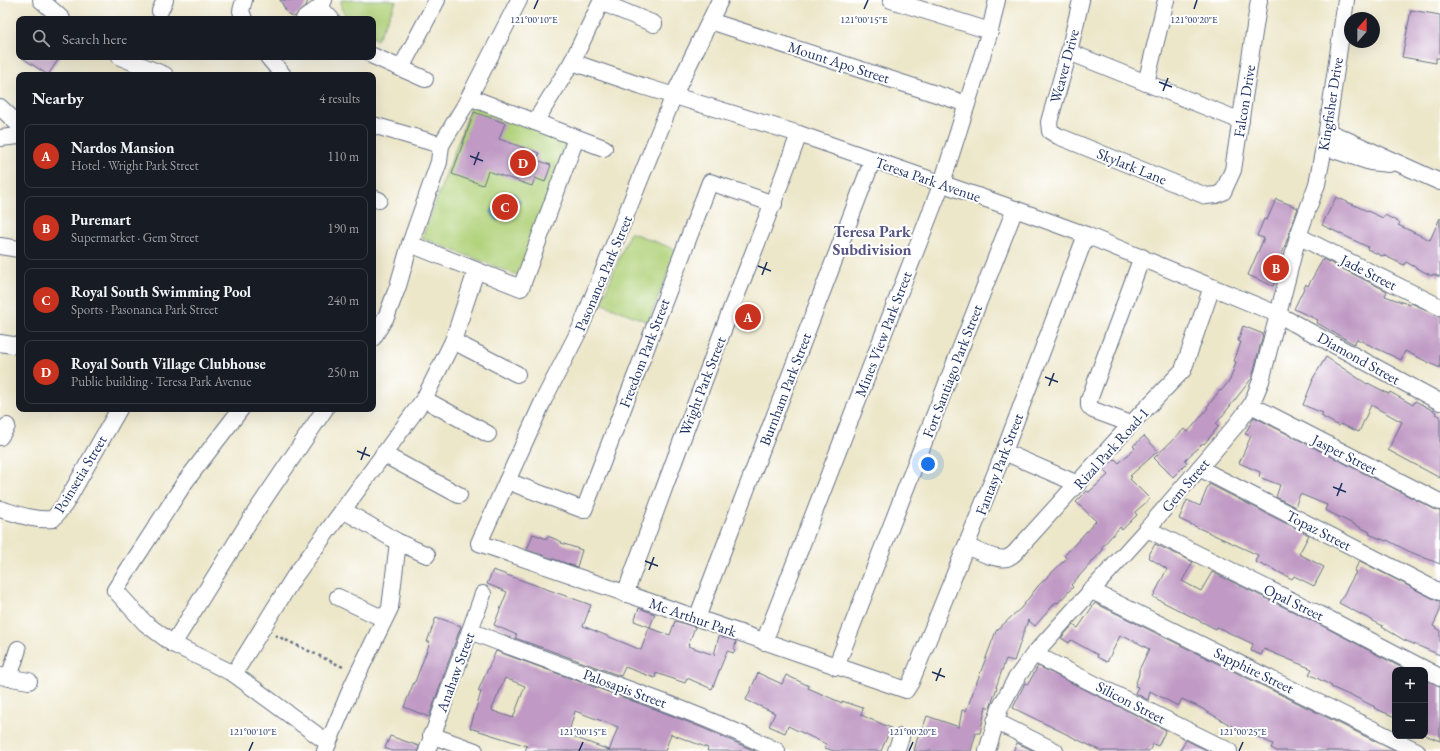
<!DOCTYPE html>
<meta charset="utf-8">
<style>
body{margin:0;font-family:"EB Garamond",serif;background:#20242c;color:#f1f3f6}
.controls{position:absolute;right:12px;bottom:12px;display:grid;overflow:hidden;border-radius:8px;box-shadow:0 4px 16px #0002}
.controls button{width:36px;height:36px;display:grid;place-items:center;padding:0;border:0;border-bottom:1px solid #363941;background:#171b24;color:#f1f3f6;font:20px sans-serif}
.compass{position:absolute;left:1344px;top:12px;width:36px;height:36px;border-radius:50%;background:#171b24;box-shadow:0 4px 16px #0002;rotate:21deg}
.you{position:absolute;left:928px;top:464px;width:14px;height:14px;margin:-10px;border:3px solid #fff;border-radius:50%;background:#1a73e8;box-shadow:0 0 0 6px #1a73e833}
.badge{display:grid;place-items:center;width:26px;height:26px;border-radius:50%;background:#c8321e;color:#fff;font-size:13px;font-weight:700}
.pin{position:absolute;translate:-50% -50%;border:2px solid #fff;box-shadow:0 1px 4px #0006}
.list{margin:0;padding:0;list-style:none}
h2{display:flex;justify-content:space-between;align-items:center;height:52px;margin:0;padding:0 16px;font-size:17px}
h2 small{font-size:13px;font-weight:400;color:#9ea1a6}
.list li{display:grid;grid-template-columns:26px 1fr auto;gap:12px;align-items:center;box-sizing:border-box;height:64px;margin:0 8px 8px;padding:0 8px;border:1px solid #363941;border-radius:8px}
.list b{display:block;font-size:15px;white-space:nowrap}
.list p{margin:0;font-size:13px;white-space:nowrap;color:#9ea1a6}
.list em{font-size:13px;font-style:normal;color:#9ea1a6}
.icon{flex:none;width:22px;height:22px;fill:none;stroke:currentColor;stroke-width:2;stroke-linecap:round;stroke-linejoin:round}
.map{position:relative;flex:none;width:1440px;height:751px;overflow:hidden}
.search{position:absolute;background:#171b24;box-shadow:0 4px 16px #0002;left:16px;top:16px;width:360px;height:44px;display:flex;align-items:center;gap:10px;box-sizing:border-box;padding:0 14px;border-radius:8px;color:#9ea1a6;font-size:15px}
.panel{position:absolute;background:#171b24;box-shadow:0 4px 16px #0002;left:16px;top:72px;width:360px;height:340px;border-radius:8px}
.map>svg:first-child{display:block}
.green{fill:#b1d27a;stroke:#66806c}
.water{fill:#4fa5cb;stroke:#356a94}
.building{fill:#c09ac4;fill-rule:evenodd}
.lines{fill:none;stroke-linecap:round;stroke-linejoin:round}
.minor-casing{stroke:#646f84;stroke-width:18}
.path{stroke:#646f84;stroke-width:2.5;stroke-dasharray:3 3;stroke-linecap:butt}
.minor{stroke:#fff;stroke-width:16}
.ticks{fill:none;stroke:#1b2f5e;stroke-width:1.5}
.labels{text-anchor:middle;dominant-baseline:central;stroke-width:4;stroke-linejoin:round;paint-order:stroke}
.street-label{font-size:15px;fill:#1b2f5e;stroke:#fff}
.neighbourhood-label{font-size:16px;font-weight:bold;fill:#555482;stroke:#fff}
.ticks-label{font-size:10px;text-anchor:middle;fill:#1b2f5e;stroke:#fff;stroke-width:4;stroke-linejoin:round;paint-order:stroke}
</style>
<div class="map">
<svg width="1440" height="751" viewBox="0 0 1440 751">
<rect width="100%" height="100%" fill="#fff"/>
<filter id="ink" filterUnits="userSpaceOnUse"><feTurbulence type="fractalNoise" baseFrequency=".025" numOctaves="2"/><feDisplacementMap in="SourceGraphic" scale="8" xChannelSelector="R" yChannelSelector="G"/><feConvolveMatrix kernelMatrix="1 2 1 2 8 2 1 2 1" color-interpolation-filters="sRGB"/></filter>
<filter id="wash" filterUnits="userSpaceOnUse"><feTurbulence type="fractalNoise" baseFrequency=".012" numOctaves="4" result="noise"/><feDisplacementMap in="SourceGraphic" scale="16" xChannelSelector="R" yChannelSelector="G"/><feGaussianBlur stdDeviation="0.9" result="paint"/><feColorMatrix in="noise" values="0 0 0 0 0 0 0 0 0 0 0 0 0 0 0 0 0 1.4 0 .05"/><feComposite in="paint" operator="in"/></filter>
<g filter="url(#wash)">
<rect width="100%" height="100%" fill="#ede7ca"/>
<!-- green -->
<g class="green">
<path d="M341,0H392L396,2L377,40L373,38V19H348L341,8Z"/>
<path d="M472,105L567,141L520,276L422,238Z"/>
<path d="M630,232L677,250L648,322L601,303Z"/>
</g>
<!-- water -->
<path class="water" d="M514,193L521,202L497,221L490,211Z"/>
<g id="blocks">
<!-- building -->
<g class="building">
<path d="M280,0H308L306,6L294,17L288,14Z"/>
<path d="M1411,10L1440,15V58H1436V63L1402,57Z"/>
<path d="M21,57H60L48,75Z"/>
<path d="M474,112L505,123L499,139L539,153L537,160L551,165L545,182L535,178L532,186L488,171L483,185L452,174Z"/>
<path d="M1336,197L1383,218L1385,215L1400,223L1398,225L1430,240L1440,218V277L1433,274L1432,276L1406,262L1404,265L1383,255L1382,256L1367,249L1368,247L1322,225Z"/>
<path d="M1276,199L1298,208L1280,260L1282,261L1278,274L1273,286L1248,275L1264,238L1257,236L1264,219L1267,220Z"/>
<path d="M1323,259L1387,291L1385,296L1410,305L1411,303L1440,316V368L1405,351L1401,360L1357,339L1354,344L1317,323L1318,320L1294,309L1306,284L1308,286Z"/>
<path d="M1243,326L1263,334L1252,378L1216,424L1219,426L1204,444L1203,443L1185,460L1187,463L1173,477L1154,458L1184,429L1188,432L1208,408L1207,407L1220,390L1221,391L1230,380L1236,362L1234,361L1241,342L1238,341Z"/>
<path d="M1326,357L1367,384L1368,383L1389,394L1390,392L1413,405L1415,401L1436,412L1435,414L1440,416V478L1388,450L1402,422L1371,405L1359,432L1340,424L1339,426L1321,416L1323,413L1303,405L1313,380H1312Z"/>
<path d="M1254,417L1436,510L1440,511V564L1408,551L1387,540L1386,541L1369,534L1370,532L1345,520L1325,510L1327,505L1300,494L1295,507L1276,497L1280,485L1259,477L1260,472L1239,463L1251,436L1245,434Z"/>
<path d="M1144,436L1158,451L1130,476L1132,477L1130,479L1150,499L1135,512L1137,515L1122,530L1120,527L1101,548L1103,550L1071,585L1073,587L1058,603L1056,602L1035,626L1028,620L1014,661L1006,659L996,687H997L990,708L986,706L980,733H976L971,751H914L918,736H920L927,716L959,727L962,710L966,711L996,631L1021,608L1038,586L1067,558L1064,556L1096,521L1076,502L1087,491L1089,492L1108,475L1103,470L1115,459L1119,463L1135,448L1133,446Z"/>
<path d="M1209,484L1309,535L1299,554L1324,567L1314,586L1294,576L1292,579L1267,566V567L1255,562L1258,555L1179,519L1187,500L1200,506Z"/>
<path d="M533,534L547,539L548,536L562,542L561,543L582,550L577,567L527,550Z"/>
<path d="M1155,544L1193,562L1182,581L1201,591L1212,572L1325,627L1406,670H1395V717L1374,708L1375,707L1351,695V696L1331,687L1332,686L1309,674L1312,669L1264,649L1261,655L1251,651L1253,644L1217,627L1216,629L1153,597L1167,569L1148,557Z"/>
<path d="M1360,561L1436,600L1440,601V611L1433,626L1440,630V655L1404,640L1382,627L1383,626L1339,603L1356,572L1354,571Z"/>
<path d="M493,570L591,605L583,626L641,650L649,628L670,635L675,621L695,627L688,646L714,655L719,636L736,641L734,653L727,651L712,689L687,678L685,683L656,673L655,678L625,667L621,676L515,638L517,635L494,625L507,592L487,584Z"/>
<path d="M1095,603L1395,751H1277L1271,748L1273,744L1245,731L1244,733L1201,708L1182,699L1178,706L1150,691L1148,700L1135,693L1138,687L1135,686L1139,674V670L1149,649L1125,636L1124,638L1120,636L1107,662L1097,657L1098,655L1071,640L1069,643L1061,638L1073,625L1078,628Z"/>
<path d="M639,608L655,614L650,627L634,621Z"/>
<path d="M436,617L461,626L429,717L404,707L414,682H415L430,642H427Z"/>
<path d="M496,651L660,711L698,726L755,751H707L708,748L671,734L665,751H609L618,727L575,711L568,735L609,750L608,751H525L527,746L470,728L481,692L478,691ZM505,678L525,686L513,718L493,711L492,709Z"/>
<path d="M1038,666L1166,730L1158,746L1153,744L1149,751H1101L1013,708L1025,683L1028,684Z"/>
<path d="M758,673L782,684L786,675L809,686L808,688L842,703V701L863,708L861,715L891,728L881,751H834L825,748L826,744L788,726L785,733L769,726L775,713L746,700Z"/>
<path d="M1425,680L1440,686V741L1425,735Z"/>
<path d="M390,736L419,746L418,751H392L385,748Z"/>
<path d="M1186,740L1208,751H1180Z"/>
<path d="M1017,743L1034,751H1013Z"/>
</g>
</g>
</g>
<g filter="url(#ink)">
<use href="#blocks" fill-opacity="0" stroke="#646f84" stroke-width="1"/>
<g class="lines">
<defs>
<g id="minor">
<path d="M41,0L62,19"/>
<path d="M244,0L241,11L244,19"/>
<path d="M720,0L674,95L580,329L544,399L479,543L906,690L911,682L1004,452L1086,235"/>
<path d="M891,0L990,31"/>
<path d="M1081,0L1069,52L1049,122L1050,131L1058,136L1206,196L1216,195L1223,192L1233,170L1259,0"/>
<path d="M601,2L654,24"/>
<path d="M320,7L331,19"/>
<path d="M160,11L165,0"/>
<path d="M304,19L320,7L324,0"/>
<path d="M710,21L967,104"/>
<path d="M1069,52L1241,121"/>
<path d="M373,56L425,79"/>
<path d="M120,57L165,75"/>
<path d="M268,57L283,75"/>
<path d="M572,62L642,86L799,134L1015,209L1086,235L1277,314L1440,402"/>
<path d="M401,68L437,0"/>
<path d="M1146,83L1166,0"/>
<path d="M469,97L604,148"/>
<path d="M0,107L19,125"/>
<path d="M535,122L572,62L602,0"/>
<path d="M373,125L441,145"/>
<path d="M1327,131L1440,182"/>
<path d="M0,138L19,136"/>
<path d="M1324,147L1370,162L1389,164"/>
<path d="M373,198L379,200"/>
<path d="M1298,236L1440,307"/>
<path d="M410,244L521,288L576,138"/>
<path d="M0,246L19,249"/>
<path d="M373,338L387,315L398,286L410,244L439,162L441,145L464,107L519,0"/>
<path d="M453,341L517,374"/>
<path d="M0,343L19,346"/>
<path d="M424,399L488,434"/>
<path d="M1251,405L1440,502"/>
<path d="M241,409L185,482L115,590L145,623L173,644L234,674L328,743"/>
<path d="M1131,424L1093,410L1089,406V400L1142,257"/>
<path d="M0,437L7,426"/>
<path d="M1004,452L1078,484"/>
<path d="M383,454L459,495"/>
<path d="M1199,468L1440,592"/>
<path d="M507,481L584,510L710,182L774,204"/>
<path d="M0,509C17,514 35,521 53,519L65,504L119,409"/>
<path d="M343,510L398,542L427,555"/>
<path d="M1147,529L1329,619L1440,677"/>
<path d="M966,546C976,550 996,561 1007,558C1012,556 1016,552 1019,548L1131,424L1183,370L1212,287"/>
<path d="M1090,590L1417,751"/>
<path d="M625,594C660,500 694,406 730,312C753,253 777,194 799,134"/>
<path d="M338,597L384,619"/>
<path d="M697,618L873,159"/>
<path d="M470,631C572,672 679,702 777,751"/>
<path d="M764,642L942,183L990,31L997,0"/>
<path d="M173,644L250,520L325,409"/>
<path d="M1034,654L1229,751"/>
<path d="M836,667L1015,209"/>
<path d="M234,674L294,577L424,399L453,341L476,271"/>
<path d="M0,676L29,681"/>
<path d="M9,678L18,649"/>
<path d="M995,721L1055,751"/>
<path d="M431,735L475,751"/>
<path d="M325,751L352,686L390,608L398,542"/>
<path d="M427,751L483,594"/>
<path d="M896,751L901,737"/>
<path d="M987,751L1000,708L1015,680L1034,654L1147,529L1237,424L1251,405L1261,381L1298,236L1317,184L1327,131L1346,0"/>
</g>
</defs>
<!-- minor casing -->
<use href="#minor" class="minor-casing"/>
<!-- path -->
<path class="path" d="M275,635L345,668"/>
<!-- minor -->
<use href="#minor" class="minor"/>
</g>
</g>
<!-- ticks -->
<path class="ticks" d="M534,9L538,0M864,9L868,0M1194,9L1197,0M1159,82L1172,87M1163,91L1168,78M470,156L483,161M474,165L479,152M758,266L771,271M762,275L767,262M1045,377L1058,382M1049,386L1054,373M357,451L370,456M361,460L366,447M1333,487L1346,492M1337,496L1342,483M645,561L658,566M649,570L654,557M932,672L945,677M936,681L941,668M249,751L253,742M579,751L583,742M909,751L913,742M1239,751L1243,742"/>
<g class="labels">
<!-- street labels -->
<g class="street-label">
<text transform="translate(839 62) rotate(18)">Mount Apo Street</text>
<text transform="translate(1064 66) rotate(-75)">Weaver Drive</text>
<text transform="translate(1244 101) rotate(-81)">Falcon Drive</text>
<text transform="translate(1330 104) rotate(-81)">Kingfisher Drive</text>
<text transform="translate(1132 166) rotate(22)">Skylark Lane</text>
<text transform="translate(928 179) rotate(19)">Teresa Park Avenue</text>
<text transform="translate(1369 272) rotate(27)">Jade Street</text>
<text transform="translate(603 273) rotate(-67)">Pasonanca Park Street</text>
<text transform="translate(883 334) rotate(-69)">Mines View Park Street</text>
<text transform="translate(644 353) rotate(-69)">Freedom Park Street</text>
<text transform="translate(1359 358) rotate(29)">Diamond Street</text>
<text transform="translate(952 371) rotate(-69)">Fort Santiago Park Street</text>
<text transform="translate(702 386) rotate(-69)">Wright Park Street</text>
<text transform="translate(785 389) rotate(-69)">Burnham Park Street</text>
<text transform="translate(1111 448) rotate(-48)">Rizal Park Road-1</text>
<text transform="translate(1345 454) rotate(27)">Jasper Street</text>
<text transform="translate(999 464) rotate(-69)">Fantasy Park Street</text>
<text transform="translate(80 474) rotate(-59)">Poinsetia Street</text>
<text transform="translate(1185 485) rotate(-50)">Gem Street</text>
<text transform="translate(1319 530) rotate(27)">Topaz Street</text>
<text transform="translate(1294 602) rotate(26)">Opal Street</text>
<text transform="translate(693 617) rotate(19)">Mc Arthur Park</text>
<text transform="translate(1254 670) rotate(26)">Sapphire Street</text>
<text transform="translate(455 672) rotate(-70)">Anahaw Street</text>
<text transform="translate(625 688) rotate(20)">Palosapis Street</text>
<text transform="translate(1131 702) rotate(27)">Silicon Street</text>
</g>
<!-- neighbourhood labels -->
<g class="neighbourhood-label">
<text x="872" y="231">Teresa Park<tspan x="872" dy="18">Subdivision</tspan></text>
</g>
</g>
<g class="ticks-label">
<text x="534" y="23">121°00'10"E</text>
<text x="864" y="23">121°00'15"E</text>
<text x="1194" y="23">121°00'20"E</text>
<text x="253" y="735">121°00'10"E</text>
<text x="583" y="735">121°00'15"E</text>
<text x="913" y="735">121°00'20"E</text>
<text x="1243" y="735">121°00'25"E</text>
</g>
</svg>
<div class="controls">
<button>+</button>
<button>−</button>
</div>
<svg class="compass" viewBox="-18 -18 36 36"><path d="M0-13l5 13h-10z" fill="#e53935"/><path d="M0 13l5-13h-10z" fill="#9ea1a6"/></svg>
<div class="you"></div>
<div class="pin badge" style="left:748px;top:317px">A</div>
<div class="pin badge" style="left:1276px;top:268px">B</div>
<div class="pin badge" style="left:505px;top:207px">C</div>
<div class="pin badge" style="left:523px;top:163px">D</div>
<div class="search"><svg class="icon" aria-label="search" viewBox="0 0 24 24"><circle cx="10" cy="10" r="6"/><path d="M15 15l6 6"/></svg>Search here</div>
<section class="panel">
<h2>Nearby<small>4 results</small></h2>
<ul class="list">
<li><span class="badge">A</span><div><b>Nardos Mansion</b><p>Hotel · Wright Park Street</p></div><em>110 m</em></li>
<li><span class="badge">B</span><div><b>Puremart</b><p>Supermarket · Gem Street</p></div><em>190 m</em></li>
<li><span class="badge">C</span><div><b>Royal South Swimming Pool</b><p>Sports · Pasonanca Park Street</p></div><em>240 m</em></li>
<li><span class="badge">D</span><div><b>Royal South Village Clubhouse</b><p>Public building · Teresa Park Avenue</p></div><em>250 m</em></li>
</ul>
</section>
</div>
